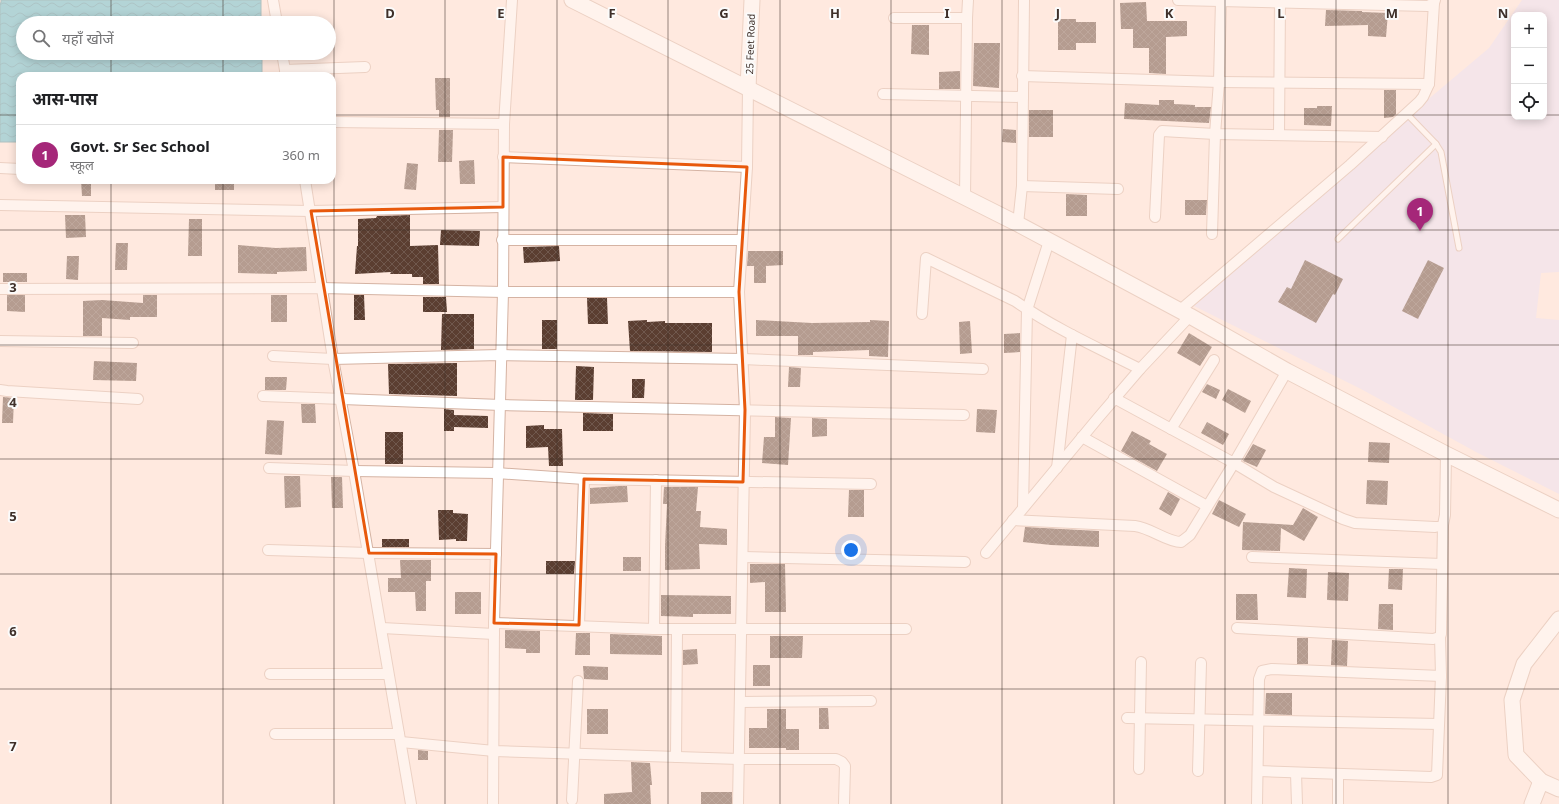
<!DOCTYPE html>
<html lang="hi">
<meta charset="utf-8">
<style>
body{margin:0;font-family:"Noto Sans","Noto Sans Devanagari",sans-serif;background:#f6f6f6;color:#202124}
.controls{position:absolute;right:12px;top:12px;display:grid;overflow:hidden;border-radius:8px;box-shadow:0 2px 10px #0003}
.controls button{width:36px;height:36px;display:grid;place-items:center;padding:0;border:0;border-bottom:1px solid #e0e0e0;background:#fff;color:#202124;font:20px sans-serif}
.you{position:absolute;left:851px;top:550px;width:14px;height:14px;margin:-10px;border:3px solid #fff;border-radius:50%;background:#1a73e8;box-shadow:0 0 0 6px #1a73e833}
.badge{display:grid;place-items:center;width:26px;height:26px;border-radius:50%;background:#a52779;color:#fff;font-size:13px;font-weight:700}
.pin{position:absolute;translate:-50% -33px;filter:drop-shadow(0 1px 2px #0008)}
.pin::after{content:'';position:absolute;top:21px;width:14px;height:12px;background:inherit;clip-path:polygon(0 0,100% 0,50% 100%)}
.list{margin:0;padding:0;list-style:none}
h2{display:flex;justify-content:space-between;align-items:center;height:52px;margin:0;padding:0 16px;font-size:17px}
h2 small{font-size:13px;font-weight:400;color:#757577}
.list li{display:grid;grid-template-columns:26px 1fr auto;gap:12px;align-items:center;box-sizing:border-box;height:60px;padding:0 16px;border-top:1px solid #e0e0e0}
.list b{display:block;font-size:15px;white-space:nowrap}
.list p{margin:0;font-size:13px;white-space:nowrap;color:#757577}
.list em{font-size:13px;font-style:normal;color:#757577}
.icon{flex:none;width:22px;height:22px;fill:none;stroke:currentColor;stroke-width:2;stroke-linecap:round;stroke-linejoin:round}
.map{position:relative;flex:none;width:1559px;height:804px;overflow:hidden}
.search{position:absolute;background:#fff;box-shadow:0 2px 10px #0003;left:16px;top:16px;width:320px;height:44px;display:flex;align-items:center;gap:10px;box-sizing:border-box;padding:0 14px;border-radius:22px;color:#757577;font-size:15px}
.panel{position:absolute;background:#fff;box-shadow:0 2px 10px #0003;left:16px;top:72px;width:320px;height:112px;border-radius:12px}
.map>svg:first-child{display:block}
.education{fill:#e8e0f6;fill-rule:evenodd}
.water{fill:url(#water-waves);stroke:#50919c}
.building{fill:url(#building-cross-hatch)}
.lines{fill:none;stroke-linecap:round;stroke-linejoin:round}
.lane-casing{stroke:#d5b3a3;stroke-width:7}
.street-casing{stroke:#d5b3a3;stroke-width:12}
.secondary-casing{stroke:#d5b3a3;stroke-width:17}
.lane{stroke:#fff;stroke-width:5}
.street{stroke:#fff;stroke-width:10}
.secondary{stroke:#fff;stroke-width:15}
.marked{fill:none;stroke:#e8590c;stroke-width:3;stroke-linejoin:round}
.grid{fill:none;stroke:#3e302a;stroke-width:1;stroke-opacity:0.55}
.labels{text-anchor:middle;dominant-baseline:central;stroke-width:4;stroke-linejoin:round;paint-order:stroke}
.street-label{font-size:10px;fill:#3e302a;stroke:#fbfbfb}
.grid-label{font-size:13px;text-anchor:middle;font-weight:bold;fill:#3e302a;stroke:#fbfbfb;stroke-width:4;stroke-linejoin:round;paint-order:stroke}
</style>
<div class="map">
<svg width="1559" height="804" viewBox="0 0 1559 804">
<defs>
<pattern id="water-waves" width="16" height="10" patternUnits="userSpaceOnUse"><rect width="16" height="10" fill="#57bacd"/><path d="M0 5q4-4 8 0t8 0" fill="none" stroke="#4998a7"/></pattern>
<pattern id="building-cross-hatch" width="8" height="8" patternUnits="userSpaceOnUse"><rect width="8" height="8" fill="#5b3e31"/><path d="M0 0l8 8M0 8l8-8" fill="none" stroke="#70584d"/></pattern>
</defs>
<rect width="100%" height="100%" fill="#ffe9df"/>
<!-- education -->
<path class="education" d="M1522,0H1559V272L1541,273L1536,318L1559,320V494L1476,452L1361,389L1194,306L1328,191L1425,102L1489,48ZM1514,15H1544V117H1514Z"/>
<!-- water -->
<path class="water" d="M1,0H261V23H23V53H262V76H20V142H0V3H1Z"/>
<!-- building -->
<g class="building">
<path d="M1146,2L1147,21H1187V36L1166,37V74L1149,73V48H1133V29H1121L1120,3Z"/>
<path d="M1326,10L1362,11V12L1388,13L1386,37L1368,36V25L1325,26Z"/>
<path d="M1058,19H1076V22H1096V43H1076V50H1058Z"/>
<path d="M912,25H929V55L911,54Z"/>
<path d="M974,43H1000L999,88L973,86Z"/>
<path d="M960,71V89H939V72Z"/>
<path d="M435,78H450V117H439V110H436Z"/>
<path d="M1384,90H1396V114L1393,117L1384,118Z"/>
<path d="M1159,100H1174V104L1195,105V107H1211L1209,123L1124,119L1125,103L1159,105Z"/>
<path d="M1317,106H1332L1331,126L1304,125V108H1317Z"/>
<rect x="1029" y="110" width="24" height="27"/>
<path d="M1003,129L1016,130V143L1002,142Z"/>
<path d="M439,130H453L452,162H438Z"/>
<path d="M474,160L475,184H460L459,161Z"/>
<path d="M407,163L418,164L416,190L404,189Z"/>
<path d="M81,180H91V196H82Z"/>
<rect x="215" y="180" width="19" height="10"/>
<path d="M1066,194L1087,195V216H1066Z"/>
<path d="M1185,200H1207L1206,215H1185Z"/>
<path d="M65,215H85L86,237L66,238Z"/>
<path d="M410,215V246L438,245L439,284H423V277H412V274H390L391,272L355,274L357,246H358V219L376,218L377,216Z"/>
<path d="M189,219H202V256H188Z"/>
<path d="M441,230L480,231L479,246L440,245Z"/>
<path d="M116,243H128L127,270H115Z"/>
<path d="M238,245L276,248L306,247L307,271L277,272V274L238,273Z"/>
<path d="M559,246L560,261L524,263L523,247Z"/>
<path d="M748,251H783V265L766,266V283H754V266H747Z"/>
<path d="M67,256H79L78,280L66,279Z"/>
<path d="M1305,260L1343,279L1335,295L1333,294L1316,323L1278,302L1287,287L1291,289Z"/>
<path d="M1428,260L1444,268L1418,319L1402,311Z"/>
<rect x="3" y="273" width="24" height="9"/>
<path d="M7,295H25V312L7,311Z"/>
<path d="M143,295H157V317H130V320L102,318V336H83V301L102,300L143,303Z"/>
<rect x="271" y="295" width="16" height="27"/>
<path d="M354,295H364L365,320H354Z"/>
<path d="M423,297H446L447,312H423Z"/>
<path d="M587,298H607L608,324H588Z"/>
<path d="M442,314H474V349L441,350Z"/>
<rect x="542" y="320" width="15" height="29"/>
<path d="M647,320V322L665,321V323H712V352L630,351L628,321Z"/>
<path d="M756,320L812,323L870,322V320L889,321L888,357L869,356V350L813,352V355H798V336H756Z"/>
<path d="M970,321L972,353L960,354L959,322Z"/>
<path d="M1020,333V352L1004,353V334Z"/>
<path d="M1189,333L1212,347L1200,366L1177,353Z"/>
<path d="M94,361L137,363L136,381L93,380Z"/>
<path d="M457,363V396L389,394L388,364Z"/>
<path d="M576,366L594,367L593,400H575Z"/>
<path d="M789,367L801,368L800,387H788Z"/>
<path d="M265,377H287L286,390H265Z"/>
<path d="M632,379H645L644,398H632Z"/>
<path d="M1207,384L1220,390L1216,399L1202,392Z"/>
<path d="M1228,389L1251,401L1245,413L1222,400Z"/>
<path d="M3,397L14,398L13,423H2Z"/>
<path d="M301,404H315L316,423H302Z"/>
<path d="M444,409L454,410V415L488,416V428L454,427V431H444Z"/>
<path d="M977,409L997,410L995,433L976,432Z"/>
<path d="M583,413L613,414V431H583Z"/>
<path d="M775,417L791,418L788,465L762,463L764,437H775Z"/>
<path d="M812,418L827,419V436L812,437Z"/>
<path d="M267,420L284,421L282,455L265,454Z"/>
<path d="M1207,422L1229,434L1223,445L1201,433Z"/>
<path d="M544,425V429H562L563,466H549L548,447L526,448V426Z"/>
<path d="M1132,431L1151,441L1149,444L1167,454L1157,471L1121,451Z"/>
<rect x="385" y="432" width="18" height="32"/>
<path d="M1369,442L1390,443L1389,463L1368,462Z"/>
<path d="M1253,444L1266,450L1257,467L1243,461Z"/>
<path d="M284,476H300L301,507L285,508Z"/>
<path d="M331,477H342L343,508H332Z"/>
<path d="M1367,480L1388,481L1387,505L1366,504Z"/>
<path d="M619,486H627L628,502L590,504V488Z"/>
<path d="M664,487H698L696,511H701L700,527L727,529V545L699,544L700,569L665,570V546L667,504H663Z"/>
<path d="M849,490H864V517H848Z"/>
<path d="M1168,492L1180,499L1171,516L1159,509Z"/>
<path d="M1219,500L1246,514L1239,527L1212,514Z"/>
<path d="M1303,508L1318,517L1304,541L1281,528L1280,551L1242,550L1243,522L1293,525Z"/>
<path d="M438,510H453V513L468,514L467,541H456V539L439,540Z"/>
<path d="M1025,527L1099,531V547L1051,545L1023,542Z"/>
<rect x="382" y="539" width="27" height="8"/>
<rect x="623" y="557" width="18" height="14"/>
<path d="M400,560H431V581H426V611H416L415,592H388V578H401Z"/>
<path d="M546,561H575L574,574H546Z"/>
<path d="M750,564H785L786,612H765V582L750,583Z"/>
<path d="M1289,568L1307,569L1306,598L1287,597Z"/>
<path d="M1389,569H1403L1402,590L1388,589Z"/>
<path d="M1328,572L1349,573L1348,601L1327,600Z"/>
<rect x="455" y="592" width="26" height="22"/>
<path d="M1236,594H1257L1258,620H1236Z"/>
<path d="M661,595L731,596V614H693V617L661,616Z"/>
<path d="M1379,604H1393V630L1378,629Z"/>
<path d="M505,630L540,631V653H526V649L505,648Z"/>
<path d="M576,633H590V655H575Z"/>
<path d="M610,634L662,636V655L610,654Z"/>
<path d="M770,636H803L802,658H770Z"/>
<rect x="1297" y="638" width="11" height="26"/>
<path d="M1332,640L1348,641L1347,666L1331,665Z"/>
<path d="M697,649L698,664L683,665V650Z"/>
<rect x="753" y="665" width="17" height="21"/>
<path d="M583,666L608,667V680L584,679Z"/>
<path d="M1266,693H1292V715L1265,714Z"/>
<path d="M819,708H828L829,729H819Z"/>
<rect x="587" y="709" width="21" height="25"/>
<path d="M767,709H786V729H799V750H786V748H749V728H767Z"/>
<path d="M418,750L428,751V760H418Z"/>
<path d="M631,762L650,763L652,785H650L651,804H604V794L632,792Z"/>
<rect x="701" y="792" width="31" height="12"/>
</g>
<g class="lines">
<defs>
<g id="lane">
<path d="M1407,114L1436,144L1441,152L1459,248"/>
<path d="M1338,239L1436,144"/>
</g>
<g id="street">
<path d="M273,0L277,23"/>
<path d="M1178,0L1428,6L1434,3L1435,0"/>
<path d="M894,18H967L965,198"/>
<path d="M967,18L968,0"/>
<path d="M282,53L286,76"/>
<path d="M285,70L365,67"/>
<path d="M1022,76L1219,82L1429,84"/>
<path d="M883,94L1023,97"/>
<path d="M332,122L504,124"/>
<path d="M1279,135L1280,0"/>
<path d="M503,157L747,167"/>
<path d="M0,168L20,169"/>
<path d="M305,180L333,359L354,471L411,804"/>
<path d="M1022,186L1118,189"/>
<path d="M0,205L311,211L503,207"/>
<path d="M1155,217L1159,135L1162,131L1215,134L1382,137"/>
<path d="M1018,224L1022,186L1024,0"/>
<path d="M1212,234L1215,134L1219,82L1221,0"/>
<path d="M502,240H742"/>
<path d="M0,289L321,288L503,292H739"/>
<path d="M1179,311L1350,165L1419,102L1423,97L1429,84L1434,3"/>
<path d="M922,314L926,258L1015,301C1054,328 1098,348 1140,369"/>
<path d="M0,341L133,343"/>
<path d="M273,356L333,359L500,355L743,359L983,369"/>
<path d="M0,390L7,391L138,399"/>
<path d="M263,396L501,405L964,415"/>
<path d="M1114,398L1234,463L1274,487L1343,519L1355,523L1435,527L1443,525L1445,515L1446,454"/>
<path d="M1171,429L1214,360"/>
<path d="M1082,437L1207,506"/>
<path d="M269,468L354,471L497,473L584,479L871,484"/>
<path d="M1057,468L1072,335"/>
<path d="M1023,507L1027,310L1049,241"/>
<path d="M1013,520L1135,526C1151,528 1167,542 1181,542L1190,535L1234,463L1287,371"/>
<path d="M268,550L369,553L496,554"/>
<path d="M986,553L1098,418L1140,369L1190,316"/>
<path d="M743,557L965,562"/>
<path d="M1252,557L1442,564"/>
<path d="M494,623L654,629H906"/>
<path d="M579,625L584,479"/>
<path d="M382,628L494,634"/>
<path d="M1237,628L1433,639L1440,637L1441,634L1443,525"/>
<path d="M654,629L656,480"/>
<path d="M270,674H388"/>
<path d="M740,702L871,701"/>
<path d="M1127,718L1439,724"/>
<path d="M275,734H399"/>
<path d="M401,742L494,751L739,759H836L842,762L845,766L844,804"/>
<path d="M676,757L677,629"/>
<path d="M1139,769L1141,662"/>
<path d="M1198,771L1201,663"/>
<path d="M1258,771L1431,777L1437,775L1441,676L1440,636"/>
<path d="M1296,773L1297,804"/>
<path d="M572,800L578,681"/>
<path d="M493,804L494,623L503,292L504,124L512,0"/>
<path d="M738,804L745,410L739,292L747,167L748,88"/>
<path d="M1257,804L1259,679L1262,671L1272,669L1441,676"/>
<path d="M1338,804V774"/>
</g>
<g id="secondary">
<path d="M572,0L1018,224L1190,316L1287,371L1446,454L1559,510"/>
<path d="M748,88L752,0"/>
<path d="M1559,619L1524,664L1512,700L1516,755L1541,781L1559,789"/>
<path d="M1532,804L1541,781"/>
</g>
</defs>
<!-- lane casing -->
<use href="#lane" class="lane-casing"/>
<!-- street casing -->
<use href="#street" class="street-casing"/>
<!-- secondary casing -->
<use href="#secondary" class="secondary-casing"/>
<!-- lane -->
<use href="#lane" class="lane"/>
<!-- street -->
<use href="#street" class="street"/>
<!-- secondary -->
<use href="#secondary" class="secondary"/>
</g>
<!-- marked area -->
<path d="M0 0H1559V804H0ZM503,157L747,167L739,292L745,410L743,482L584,479L579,625L494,623L496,554L369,553L311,211L503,207Z" fill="#ffe9df" fill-opacity=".55" fill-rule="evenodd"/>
<path class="marked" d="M503,157L747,167L739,292L745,410L743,482L584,479L579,625L494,623L496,554L369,553L311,211L503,207Z"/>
<!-- grid -->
<path class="grid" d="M111,0V23M223,0V23M334,0V804M445,0V804M557,0V804M668,0V804M780,0V804M891,0V804M1002,0V804M1114,0V804M1225,0V804M1336,0V804M1448,0V804M111,53V76M223,53V76M0,115H20M332,115H1514M1544,115H1559M111,180V804M223,180V804M0,230H1559M0,345H1559M0,459H1559M0,574H1559M0,689H1559"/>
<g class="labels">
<!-- street labels -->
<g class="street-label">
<text transform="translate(750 44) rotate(-88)">25 Feet Road</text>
</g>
</g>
<g class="grid-label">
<text x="390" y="18">D</text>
<text x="501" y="18">E</text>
<text x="612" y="18">F</text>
<text x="724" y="18">G</text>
<text x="835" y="18">H</text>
<text x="947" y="18">I</text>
<text x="1058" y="18">J</text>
<text x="1169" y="18">K</text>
<text x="1281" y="18">L</text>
<text x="1392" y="18">M</text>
<text x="1503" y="18">N</text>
<text x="13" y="292">3</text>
<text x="13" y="407">4</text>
<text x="13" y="521">5</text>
<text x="13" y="636">6</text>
<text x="13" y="751">7</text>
</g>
</svg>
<div class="controls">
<button>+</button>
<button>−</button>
<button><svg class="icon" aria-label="locate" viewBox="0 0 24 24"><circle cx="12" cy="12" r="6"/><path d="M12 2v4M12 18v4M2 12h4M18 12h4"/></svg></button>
</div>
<div class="you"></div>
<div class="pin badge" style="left:1420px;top:231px">1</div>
<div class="search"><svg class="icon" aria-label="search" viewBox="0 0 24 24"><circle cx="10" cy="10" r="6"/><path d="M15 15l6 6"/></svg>यहाँ खोजें</div>
<section class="panel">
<h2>आस-पास<small></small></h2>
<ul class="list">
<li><span class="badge">1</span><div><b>Govt. Sr Sec School</b><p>स्कूल</p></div><em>360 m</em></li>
</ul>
</section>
</div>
